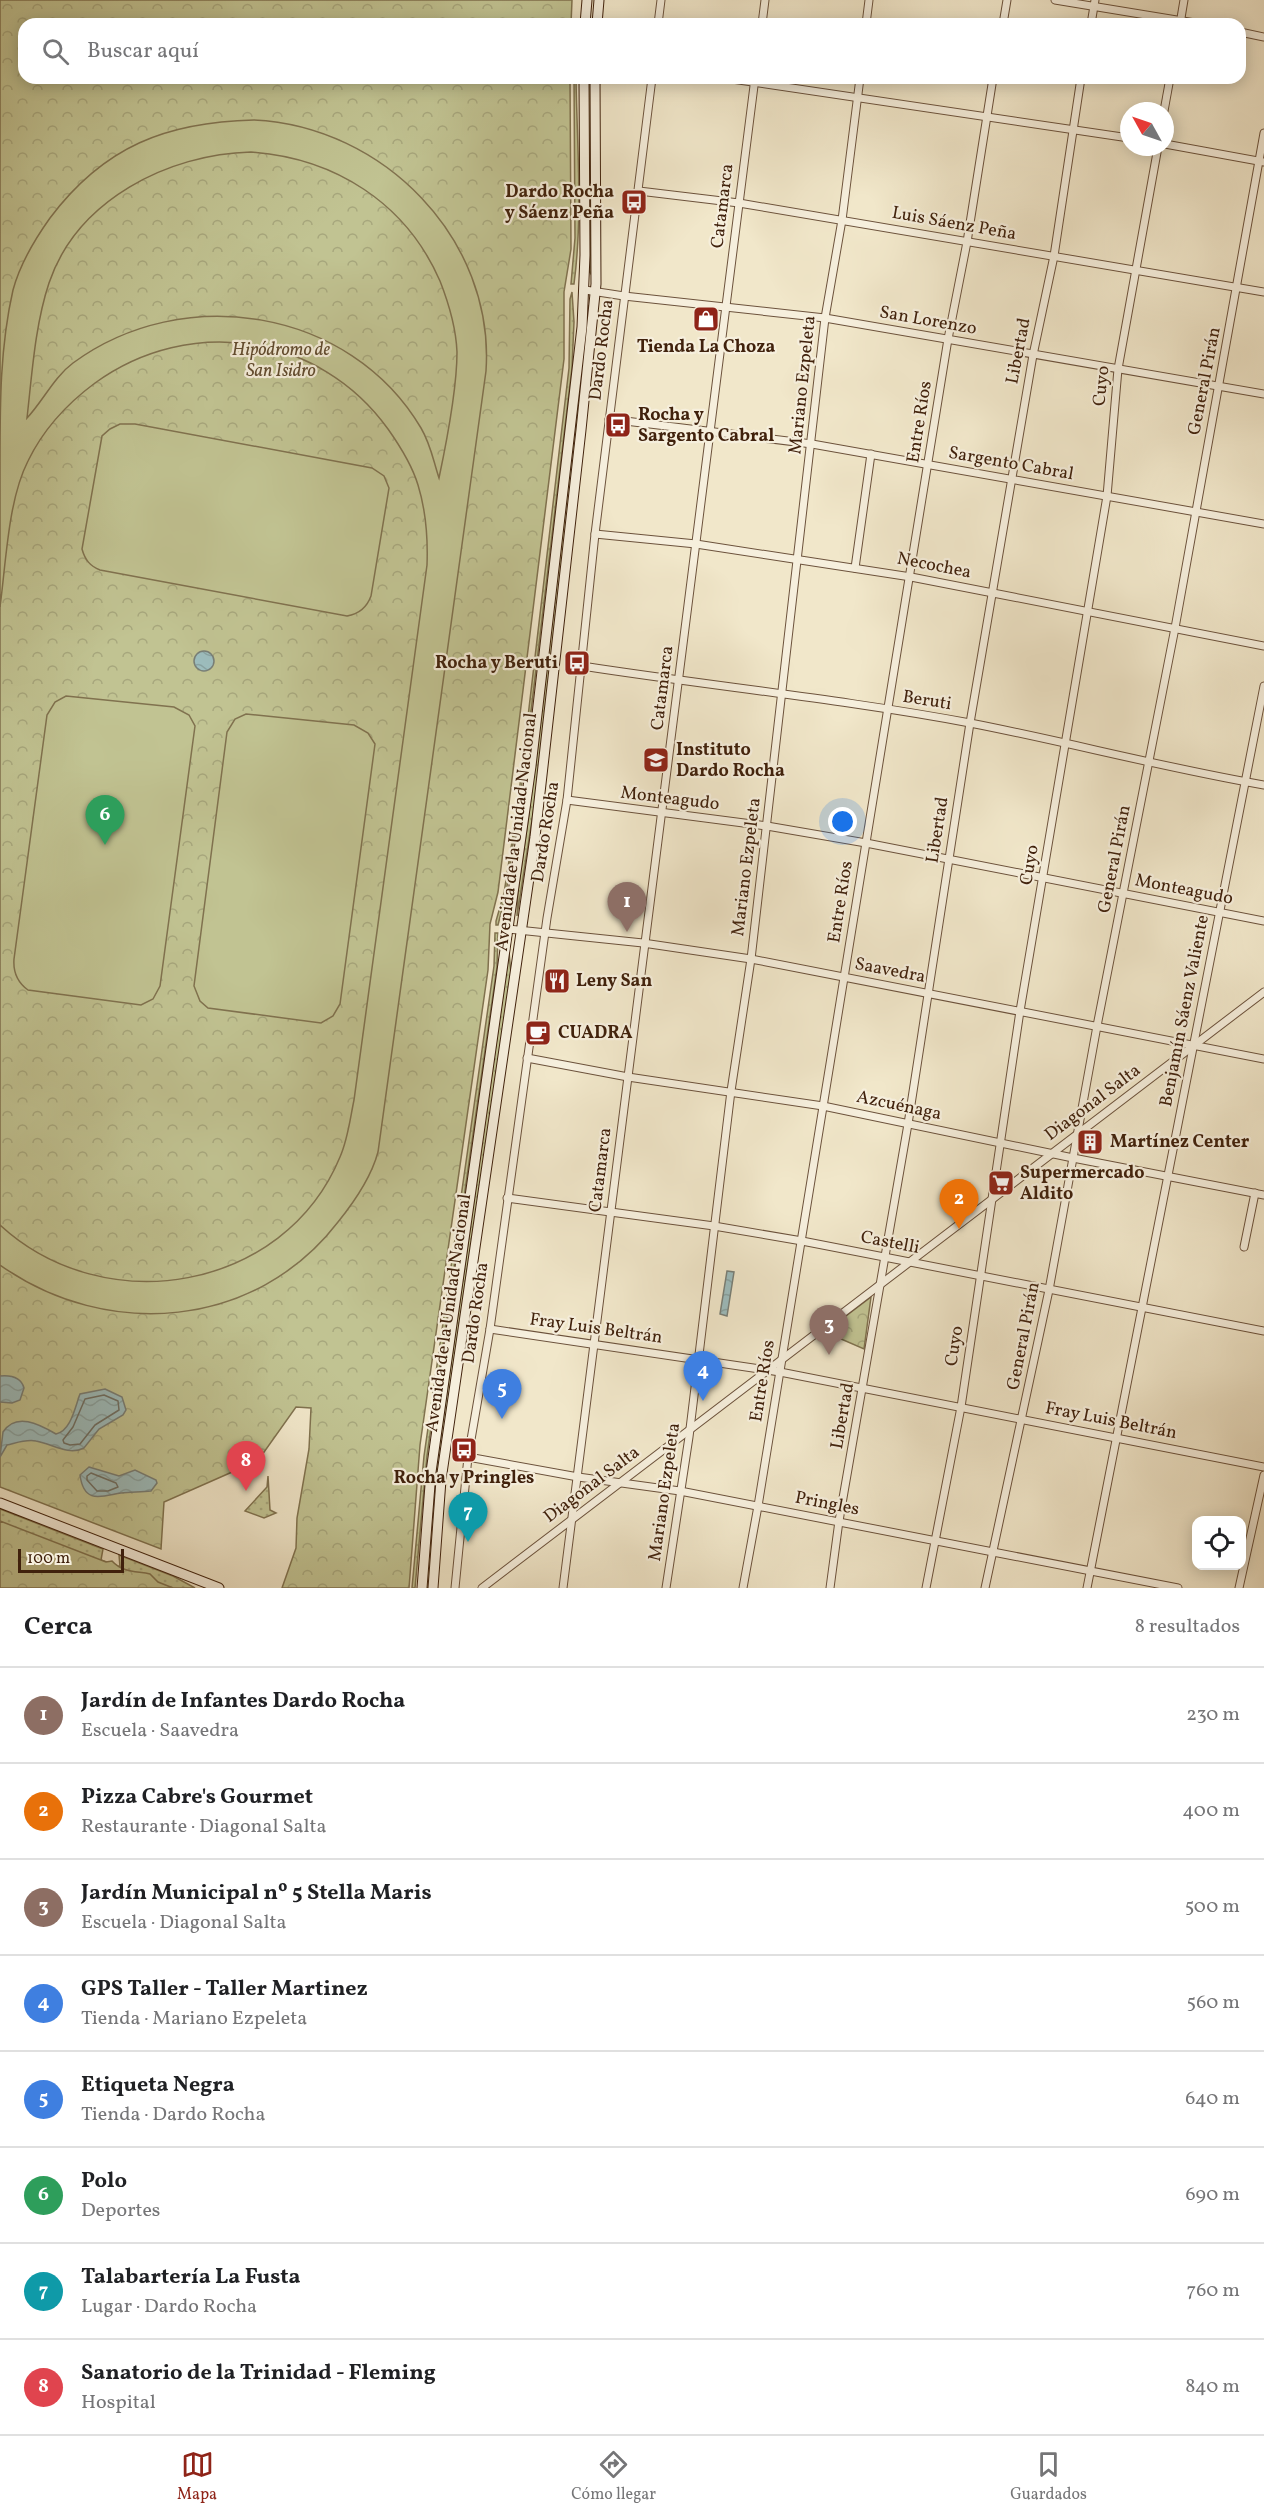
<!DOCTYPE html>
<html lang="es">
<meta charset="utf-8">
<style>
body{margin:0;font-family:Vollkorn,serif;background:#f2f2f2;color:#202124}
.controls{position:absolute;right:18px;bottom:18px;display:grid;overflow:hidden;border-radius:12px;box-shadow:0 3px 15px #0003}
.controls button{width:54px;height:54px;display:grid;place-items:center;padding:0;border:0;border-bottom:2px solid #e0e0e0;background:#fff;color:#202124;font:30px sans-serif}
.compass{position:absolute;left:1120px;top:102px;width:54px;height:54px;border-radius:50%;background:#fff;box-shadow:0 3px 15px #0003;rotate:310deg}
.scale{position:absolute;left:18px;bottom:15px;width:106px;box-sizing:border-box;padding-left:6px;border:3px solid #40210c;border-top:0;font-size:16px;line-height:21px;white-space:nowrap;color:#40210c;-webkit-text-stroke:4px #f6efdd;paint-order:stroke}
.you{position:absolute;left:843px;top:822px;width:21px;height:21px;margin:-15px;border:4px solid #fff;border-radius:50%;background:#1a73e8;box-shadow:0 0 0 9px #1a73e833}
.badge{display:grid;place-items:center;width:39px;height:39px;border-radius:50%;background:#8f2418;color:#fff;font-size:20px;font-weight:700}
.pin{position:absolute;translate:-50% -50px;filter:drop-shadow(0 2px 3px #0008)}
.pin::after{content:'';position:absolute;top:32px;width:21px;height:18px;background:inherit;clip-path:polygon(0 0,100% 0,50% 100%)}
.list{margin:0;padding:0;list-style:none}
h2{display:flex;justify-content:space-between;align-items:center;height:78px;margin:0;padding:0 24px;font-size:26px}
h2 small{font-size:20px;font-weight:400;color:#757577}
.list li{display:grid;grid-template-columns:39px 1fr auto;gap:18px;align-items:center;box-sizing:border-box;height:96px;padding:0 24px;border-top:2px solid #e0e0e0}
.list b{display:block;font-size:22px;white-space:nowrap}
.list p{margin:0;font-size:20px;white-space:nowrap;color:#757577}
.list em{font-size:20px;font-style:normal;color:#757577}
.icon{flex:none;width:33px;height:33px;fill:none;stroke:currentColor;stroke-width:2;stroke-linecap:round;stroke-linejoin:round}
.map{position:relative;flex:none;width:1264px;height:1588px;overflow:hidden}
.search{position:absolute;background:#fff;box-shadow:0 3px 15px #0003;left:18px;right:18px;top:18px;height:66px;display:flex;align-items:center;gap:15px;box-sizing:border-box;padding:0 21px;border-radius:18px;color:#757577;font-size:22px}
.sheet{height:846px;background:#fff}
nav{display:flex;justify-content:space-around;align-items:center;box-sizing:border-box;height:84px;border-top:2px solid #e0e0e0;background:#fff;font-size:16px;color:#757577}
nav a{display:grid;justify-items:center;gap:3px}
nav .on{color:#8f2418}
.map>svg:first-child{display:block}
.grass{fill:url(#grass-dots);stroke:#80724f;stroke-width:1.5}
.forest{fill:url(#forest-crowns);stroke:#80724f;stroke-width:1.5}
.garden{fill:#c1c392;stroke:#80724f;stroke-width:1.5;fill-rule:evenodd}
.water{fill:url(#water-waves);stroke:#787f77;stroke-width:1.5}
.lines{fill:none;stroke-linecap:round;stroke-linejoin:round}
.shore{stroke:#6e7066;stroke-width:1.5}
.minor-casing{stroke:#6c523c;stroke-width:9}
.secondary-casing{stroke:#40210c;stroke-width:11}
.minor{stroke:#f6efdd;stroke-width:7}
.secondary{stroke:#f6efdd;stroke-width:9}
.labels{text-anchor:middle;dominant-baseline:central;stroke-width:4.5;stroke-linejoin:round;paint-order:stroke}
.poi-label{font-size:18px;font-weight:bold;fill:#40210c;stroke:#f6efdd;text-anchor:start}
.street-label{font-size:18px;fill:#40210c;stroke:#f6efdd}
.park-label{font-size:18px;font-style:italic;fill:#604a2e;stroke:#f6efdd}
</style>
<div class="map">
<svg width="1264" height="1588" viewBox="0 0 1264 1588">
<defs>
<pattern id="grass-dots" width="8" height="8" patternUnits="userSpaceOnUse" patternTransform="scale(1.5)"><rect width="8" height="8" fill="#c1c392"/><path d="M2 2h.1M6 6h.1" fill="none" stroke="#a7a77d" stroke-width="1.8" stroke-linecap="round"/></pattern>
<pattern id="forest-crowns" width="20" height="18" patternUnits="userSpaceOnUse" patternTransform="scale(1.5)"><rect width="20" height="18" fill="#c1c392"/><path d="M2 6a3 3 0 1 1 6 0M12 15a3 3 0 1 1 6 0" fill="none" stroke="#a7a77d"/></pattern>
<pattern id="water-waves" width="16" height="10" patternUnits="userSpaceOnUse" patternTransform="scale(1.5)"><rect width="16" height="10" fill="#9dbebf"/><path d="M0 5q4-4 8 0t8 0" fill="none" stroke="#88a3a3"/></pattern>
</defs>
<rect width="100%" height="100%" fill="#f1e7ca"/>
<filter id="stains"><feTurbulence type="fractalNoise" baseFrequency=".00333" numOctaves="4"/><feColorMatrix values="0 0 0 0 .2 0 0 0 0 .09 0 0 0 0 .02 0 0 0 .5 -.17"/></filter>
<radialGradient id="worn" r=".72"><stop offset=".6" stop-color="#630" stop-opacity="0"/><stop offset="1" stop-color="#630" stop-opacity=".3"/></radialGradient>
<!-- grass -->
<g class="grass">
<path d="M574,78H576C577,146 583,216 574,284H571L575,238Z"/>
<path d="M587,78H592L591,274L589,271Z"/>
<path d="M572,292L574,322L572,368L525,762L506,893L498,925H496V921L504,893L517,810L569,368L570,299Z"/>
<path d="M587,305L589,306V327L540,769L517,916L518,891L529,814Z"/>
<path d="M495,933H498L497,967L427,1456L415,1588H412L424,1456L494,966Z"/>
<path d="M509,952L511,974L430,1588H425L434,1483Z"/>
<path d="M268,1476L270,1510L276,1513L264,1518L245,1511L267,1487Z"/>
<path d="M0,1509L103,1549L101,1560L120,1567L119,1555L173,1576L195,1588H0Z"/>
</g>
<!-- forest -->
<g class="forest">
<path d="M0,0H572L571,24H24V78H570L571,249L564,292V359L498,892L490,924L488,970L420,1445L409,1588H282L296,1548L297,1518L309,1449L311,1408L296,1407L262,1455L248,1465L164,1502L161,1549L0,1487Z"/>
<path d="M871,1297L864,1349L825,1332Z"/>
<path d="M0,1521L106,1562L112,1561C123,1573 137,1571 150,1574L158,1582L173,1588H0Z"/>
</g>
<!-- garden -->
<g class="garden">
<path d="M254,120C383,126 495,239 486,371L378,1152C371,1178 355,1201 338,1222C256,1329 107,1341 0,1265V1225C104,1321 284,1292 340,1157C348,1139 350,1119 354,1100L427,565C428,538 426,511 418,485C412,465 400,446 388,429C320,334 190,314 95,383C68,403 43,430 28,461C8,500 6,563 0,607C0,558 0,510 0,462C0,404 0,347 13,290C20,264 35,239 50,218C104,146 167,122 254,120ZM251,152C335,158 406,203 440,281C449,304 456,327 457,352C457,390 447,440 439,478C433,460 431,445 421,428C350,308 183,282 73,363C54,377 43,401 27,418C32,374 35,325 49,283C77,200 168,154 251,152Z"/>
<path d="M120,424H135L372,468L384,476L389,488L371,596C367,607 359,614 347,616L100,570C90,566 85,560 82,549L102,436L110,429Z"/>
<path d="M66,696L174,707L189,715L195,726L160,986L153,999L141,1005L28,990C17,982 13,972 14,959L47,715L55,702Z"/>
<path d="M246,714L354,725L368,733L375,744L340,1004L333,1016L321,1023L208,1008L200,1001L194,986L227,732L235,719Z"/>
</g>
<!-- water -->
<g class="water">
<circle cx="204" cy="661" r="10"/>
<path d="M727,1271L734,1272L727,1316L720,1314Z"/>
<path d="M0,1376C11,1375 21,1377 24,1388L20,1400L12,1403L0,1402Z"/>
<path d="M105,1389L122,1397L126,1410L123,1415L99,1429L84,1448C68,1456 53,1444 36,1441C26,1439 16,1443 7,1445L0,1457L3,1432C16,1412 39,1424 56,1434C71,1431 75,1407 80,1394Z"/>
<path d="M89,1467L119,1476L135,1470L156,1480L157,1483L151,1491C141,1492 131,1492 121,1493C102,1496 84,1505 80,1475Z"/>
</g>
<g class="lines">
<!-- shore -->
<g class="shore">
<path d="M104,1395L118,1401L119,1410L95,1425L80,1444L70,1445L64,1443L63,1440L73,1427L85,1399Z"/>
<path d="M91,1473L116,1483L118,1487L108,1491H97L87,1480V1476Z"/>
</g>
<defs>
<g id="minor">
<path d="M1055,0L1201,24"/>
<path d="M658,24L661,0"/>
<path d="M762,24L765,0"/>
<path d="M866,24L869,0"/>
<path d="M1003,24L1007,0"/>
<path d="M1091,24L1095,0"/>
<path d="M1180,24L1184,0"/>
<path d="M1240,32L1264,37"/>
<path d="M725,78L1129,138"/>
<path d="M1164,111L1170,78"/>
<path d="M1165,144L1264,162"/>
<path d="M639,191L739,203L1264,292"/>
<path d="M585,290L624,296L825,318L1264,394"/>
<path d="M609,419L812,444L1264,524"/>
<path d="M595,534L696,544L911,577L1264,646"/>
<path d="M855,568L871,454"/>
<path d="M582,666C711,686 842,699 970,723C1068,742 1165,768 1264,785"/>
<path d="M567,800L767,826L866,843L1264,921"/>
<path d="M508,929L643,943L751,959L1264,1059"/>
<path d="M527,1058L628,1077L823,1106L1073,1158L1264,1195"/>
<path d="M507,1198L714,1226L802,1241L1264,1331"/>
<path d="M1244,1247L1255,1193"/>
<path d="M490,1329L780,1372L1264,1467"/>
<path d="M468,1457L578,1477L680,1491L1178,1588"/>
<path d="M455,1588L468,1457L490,1329L547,918L567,800L595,534L652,78"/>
<path d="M482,1588L1264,992"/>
<path d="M563,1588L755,78"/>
<path d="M666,1588L689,1437L731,1091L751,959L825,318L842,220L860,78"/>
<path d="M743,1588L758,1506L948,339L967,242L993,78"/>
<path d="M830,1588L839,1521L908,1124L970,723L1033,355L1054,256L1081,78"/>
<path d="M926,1588L961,1407L1020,1011L1107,496L1118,369L1158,147"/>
<path d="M985,1588L1049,1290L1097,1026L1175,628L1264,133"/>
<path d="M1087,1588L1264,686"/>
<path d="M1239,1588L1264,1475"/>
</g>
<g id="secondary">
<path d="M585,24L587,0"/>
<path d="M597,24L599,0"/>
<path d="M0,1503L219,1588"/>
<path d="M422,1588L431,1472L531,766L582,327L585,255L584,78"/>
<path d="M433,1588L441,1480L535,837L581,430L596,284L595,78"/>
</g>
</defs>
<!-- minor casing -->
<use href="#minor" class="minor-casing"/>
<!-- secondary casing -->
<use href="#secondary" class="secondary-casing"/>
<!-- minor -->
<use href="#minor" class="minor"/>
<!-- secondary -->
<use href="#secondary" class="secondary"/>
</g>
<!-- icons -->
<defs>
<symbol id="bus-square" viewBox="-11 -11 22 22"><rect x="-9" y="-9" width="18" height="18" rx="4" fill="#8f2418" stroke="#f6efdd"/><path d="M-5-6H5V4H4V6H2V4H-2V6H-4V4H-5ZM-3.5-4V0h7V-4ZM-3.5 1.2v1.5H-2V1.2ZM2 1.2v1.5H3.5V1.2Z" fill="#fff"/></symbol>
<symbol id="shop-square" viewBox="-11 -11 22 22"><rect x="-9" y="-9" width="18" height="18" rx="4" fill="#8f2418" stroke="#f6efdd"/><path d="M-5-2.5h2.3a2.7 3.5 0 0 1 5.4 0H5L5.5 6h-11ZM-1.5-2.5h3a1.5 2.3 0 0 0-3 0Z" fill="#fff"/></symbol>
<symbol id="school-square" viewBox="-11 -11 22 22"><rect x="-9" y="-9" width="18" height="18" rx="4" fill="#8f2418" stroke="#f6efdd"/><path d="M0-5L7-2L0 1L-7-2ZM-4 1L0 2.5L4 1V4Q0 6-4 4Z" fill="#fff"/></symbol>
<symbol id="restaurant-square" viewBox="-11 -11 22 22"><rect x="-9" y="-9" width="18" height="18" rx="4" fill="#8f2418" stroke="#f6efdd"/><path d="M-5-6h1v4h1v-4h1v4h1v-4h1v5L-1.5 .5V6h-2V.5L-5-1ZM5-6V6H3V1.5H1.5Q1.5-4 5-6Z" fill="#fff"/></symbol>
<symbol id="cafe-square" viewBox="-11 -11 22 22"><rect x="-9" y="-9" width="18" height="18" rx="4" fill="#8f2418" stroke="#f6efdd"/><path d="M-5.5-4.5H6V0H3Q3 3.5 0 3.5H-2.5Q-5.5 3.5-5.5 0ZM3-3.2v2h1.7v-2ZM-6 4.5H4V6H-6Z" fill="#fff"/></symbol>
<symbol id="building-square" viewBox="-11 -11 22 22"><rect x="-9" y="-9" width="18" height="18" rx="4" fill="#8f2418" stroke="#f6efdd"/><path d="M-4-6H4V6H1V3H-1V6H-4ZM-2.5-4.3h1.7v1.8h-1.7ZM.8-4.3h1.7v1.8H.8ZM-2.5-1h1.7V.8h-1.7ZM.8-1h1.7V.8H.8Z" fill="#fff"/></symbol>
<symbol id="supermarket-square" viewBox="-11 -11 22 22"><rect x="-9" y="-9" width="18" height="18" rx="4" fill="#8f2418" stroke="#f6efdd"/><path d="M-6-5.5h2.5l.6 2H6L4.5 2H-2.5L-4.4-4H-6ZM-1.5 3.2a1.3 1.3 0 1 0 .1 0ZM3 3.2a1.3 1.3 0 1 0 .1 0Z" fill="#fff"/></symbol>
</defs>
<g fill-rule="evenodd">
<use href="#bus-square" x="619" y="187" width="30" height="30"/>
<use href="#shop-square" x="691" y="304" width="30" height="30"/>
<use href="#bus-square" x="603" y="410" width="30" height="30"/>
<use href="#bus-square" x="562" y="648" width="30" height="30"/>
<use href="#school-square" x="641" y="745" width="30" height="30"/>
<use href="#restaurant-square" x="542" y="966" width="30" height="30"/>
<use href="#cafe-square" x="523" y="1018" width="30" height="30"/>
<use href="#building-square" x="1075" y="1127" width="30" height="30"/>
<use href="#supermarket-square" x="986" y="1168" width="30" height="30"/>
<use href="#bus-square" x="449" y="1435" width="30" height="30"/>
</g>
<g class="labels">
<!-- poi labels -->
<g class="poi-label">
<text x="614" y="192" text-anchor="end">Dardo Rocha<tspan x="614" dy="21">y Sáenz Peña</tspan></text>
<text x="706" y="347" text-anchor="middle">Tienda La Choza</text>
<text x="638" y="415">Rocha y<tspan x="638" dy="21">Sargento Cabral</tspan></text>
<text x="558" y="663" text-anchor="end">Rocha y Beruti</text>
<text x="676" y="750">Instituto<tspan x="676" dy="21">Dardo Rocha</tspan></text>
<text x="576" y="981">Leny San</text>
<text x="558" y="1033">CUADRA</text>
<text x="1110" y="1142">Martínez Center</text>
<text x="1020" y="1173">Supermercado<tspan x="1020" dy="21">Aldito</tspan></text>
<text x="464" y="1478" text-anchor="middle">Rocha y Pringles</text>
</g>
<!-- street labels -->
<g class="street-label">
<text transform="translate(723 206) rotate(-83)">Catamarca</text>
<text transform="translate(954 224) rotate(10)">Luis Sáenz Peña</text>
<text transform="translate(928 321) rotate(10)">San Lorenzo</text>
<text transform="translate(602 350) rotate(-83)">Dardo Rocha</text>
<text transform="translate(1019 351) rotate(-79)">Libertad</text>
<text transform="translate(1205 381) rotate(-79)">General Pirán</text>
<text transform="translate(803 385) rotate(-84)">Mariano Ezpeleta</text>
<text transform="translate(1102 386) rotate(-84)">Cuyo</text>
<text transform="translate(920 422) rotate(-81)">Entre Ríos</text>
<text transform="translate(1011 464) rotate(10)">Sargento Cabral</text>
<text transform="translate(934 566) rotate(11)">Necochea</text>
<text transform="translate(663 688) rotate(-83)">Catamarca</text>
<text transform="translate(927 701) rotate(9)">Beruti</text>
<text transform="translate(670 799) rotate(7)">Monteagudo</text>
<text transform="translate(938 830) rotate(-81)">Libertad</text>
<text transform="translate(517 832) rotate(-83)">Avenida de la Unidad Nacional</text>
<text transform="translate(546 832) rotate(-81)">Dardo Rocha</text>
<text transform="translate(1115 859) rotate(-79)">General Pirán</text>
<text transform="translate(1030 865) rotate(-80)">Cuyo</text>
<text transform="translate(747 867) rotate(-83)">Mariano Ezpeleta</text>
<text transform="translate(1184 890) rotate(11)">Monteagudo</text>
<text transform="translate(841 902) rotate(-81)">Entre Ríos</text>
<text transform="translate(890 971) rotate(11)">Saavedra</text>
<text transform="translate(1185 1011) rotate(-79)">Benjamín Sáenz Valiente</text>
<text transform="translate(1093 1103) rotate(-37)">Diagonal Salta</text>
<text transform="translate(899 1106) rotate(12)">Azcuénaga</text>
<text transform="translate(601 1170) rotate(-83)">Catamarca</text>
<text transform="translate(890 1243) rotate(11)">Castelli</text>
<text transform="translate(449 1313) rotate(-82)">Avenida de la Unidad Nacional</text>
<text transform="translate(476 1313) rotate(-82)">Dardo Rocha</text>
<text transform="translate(596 1329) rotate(8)">Fray Luis Beltrán</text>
<text transform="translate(1024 1336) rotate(-79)">General Pirán</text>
<text transform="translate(955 1346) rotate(-81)">Cuyo</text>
<text transform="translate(763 1381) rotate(-81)">Entre Ríos</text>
<text transform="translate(843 1416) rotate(-80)">Libertad</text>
<text transform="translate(1111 1421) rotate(11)">Fray Luis Beltrán</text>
<text transform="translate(592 1485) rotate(-37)">Diagonal Salta</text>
<text transform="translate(665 1492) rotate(-82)">Mariano Ezpeleta</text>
<text transform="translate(827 1504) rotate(11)">Pringles</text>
</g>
<!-- park labels -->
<g class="park-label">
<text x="281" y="350">Hipódromo de<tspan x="281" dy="21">San Isidro</tspan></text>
</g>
</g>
<rect width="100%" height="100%" filter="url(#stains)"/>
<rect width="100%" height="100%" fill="url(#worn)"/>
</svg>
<div class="controls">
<button><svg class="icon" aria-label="locate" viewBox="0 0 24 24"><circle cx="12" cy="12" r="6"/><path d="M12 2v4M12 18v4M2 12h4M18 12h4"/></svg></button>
</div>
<svg class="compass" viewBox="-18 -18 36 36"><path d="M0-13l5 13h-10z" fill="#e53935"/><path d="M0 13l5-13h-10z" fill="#757577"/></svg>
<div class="scale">100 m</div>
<div class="you"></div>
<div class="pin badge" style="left:627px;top:932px;background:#8d6e63">1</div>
<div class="pin badge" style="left:959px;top:1229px;background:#e8710a">2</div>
<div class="pin badge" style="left:829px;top:1355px;background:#8d6e63">3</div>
<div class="pin badge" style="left:703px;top:1401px;background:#3f7fe0">4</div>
<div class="pin badge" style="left:502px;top:1419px;background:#3f7fe0">5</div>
<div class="pin badge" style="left:105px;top:845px;background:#2e9e5b">6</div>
<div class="pin badge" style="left:468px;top:1542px;background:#0f9aa8">7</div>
<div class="pin badge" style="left:246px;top:1491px;background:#e0444e">8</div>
<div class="search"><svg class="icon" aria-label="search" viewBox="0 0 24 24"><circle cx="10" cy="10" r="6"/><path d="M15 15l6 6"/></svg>Buscar aquí</div>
</div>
<section class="sheet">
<h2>Cerca<small>8 resultados</small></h2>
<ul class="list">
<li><span class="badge" style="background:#8d6e63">1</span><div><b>Jardín de Infantes Dardo Rocha</b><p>Escuela · Saavedra</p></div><em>230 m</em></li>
<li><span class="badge" style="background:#e8710a">2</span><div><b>Pizza Cabre's Gourmet</b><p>Restaurante · Diagonal Salta</p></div><em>400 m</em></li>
<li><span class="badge" style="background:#8d6e63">3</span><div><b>Jardín Municipal nº 5 Stella Maris</b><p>Escuela · Diagonal Salta</p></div><em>500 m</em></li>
<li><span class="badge" style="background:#3f7fe0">4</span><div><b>GPS Taller - Taller Martinez</b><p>Tienda · Mariano Ezpeleta</p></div><em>560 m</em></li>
<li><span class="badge" style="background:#3f7fe0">5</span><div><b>Etiqueta Negra</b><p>Tienda · Dardo Rocha</p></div><em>640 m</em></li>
<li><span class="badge" style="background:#2e9e5b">6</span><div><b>Polo</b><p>Deportes</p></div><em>690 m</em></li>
<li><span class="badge" style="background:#0f9aa8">7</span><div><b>Talabartería La Fusta</b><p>Lugar · Dardo Rocha</p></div><em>760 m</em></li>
<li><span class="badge" style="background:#e0444e">8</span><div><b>Sanatorio de la Trinidad - Fleming</b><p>Hospital</p></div><em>840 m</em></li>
</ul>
</section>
<nav>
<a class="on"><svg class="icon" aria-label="map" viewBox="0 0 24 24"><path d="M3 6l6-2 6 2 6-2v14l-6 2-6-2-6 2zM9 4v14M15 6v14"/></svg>Mapa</a>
<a><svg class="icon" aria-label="directions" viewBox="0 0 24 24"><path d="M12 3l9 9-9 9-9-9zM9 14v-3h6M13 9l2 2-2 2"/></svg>Cómo llegar</a>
<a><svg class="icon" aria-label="saved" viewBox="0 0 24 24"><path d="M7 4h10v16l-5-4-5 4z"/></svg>Guardados</a>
</nav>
